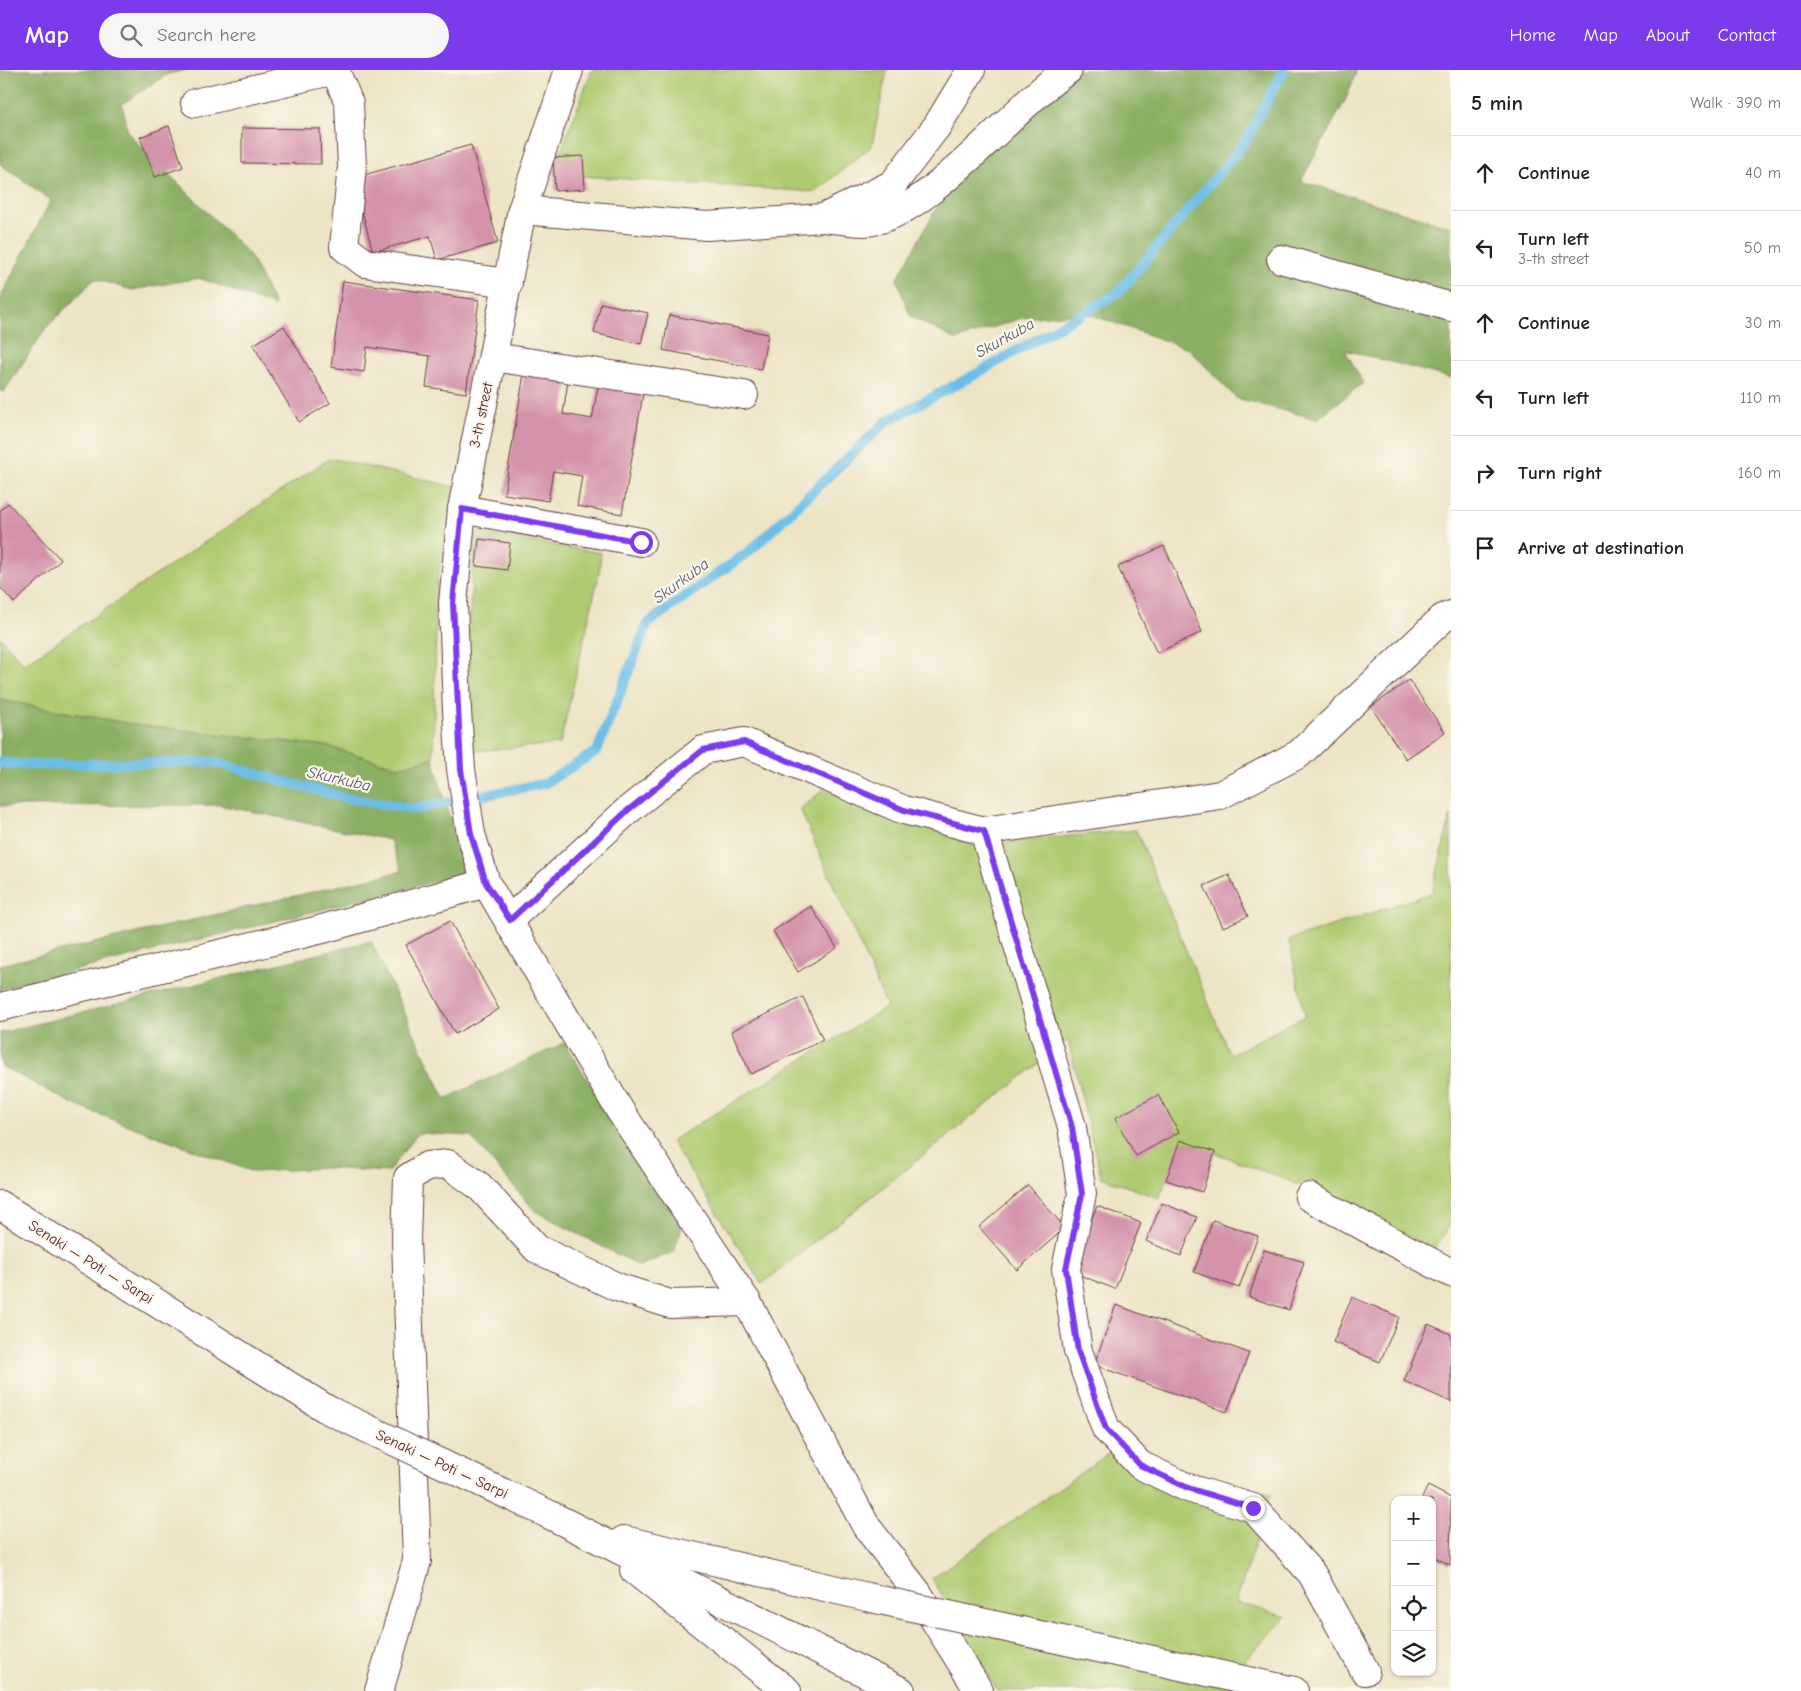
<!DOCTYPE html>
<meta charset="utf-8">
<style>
body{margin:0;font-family:"Comic Neue",sans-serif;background:#f6f6f6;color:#202124}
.controls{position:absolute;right:15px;bottom:15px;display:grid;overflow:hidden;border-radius:10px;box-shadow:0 1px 4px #0004}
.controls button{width:45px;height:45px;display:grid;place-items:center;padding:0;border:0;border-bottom:1px solid #e0e0e0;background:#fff;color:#202124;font:25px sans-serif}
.stop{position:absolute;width:15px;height:15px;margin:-11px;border:4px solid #7c3aed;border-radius:50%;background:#fff}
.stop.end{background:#7c3aed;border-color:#fff;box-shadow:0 1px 5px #0008}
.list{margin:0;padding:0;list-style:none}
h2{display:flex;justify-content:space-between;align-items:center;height:65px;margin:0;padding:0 20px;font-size:21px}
h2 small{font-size:16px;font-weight:400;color:#757577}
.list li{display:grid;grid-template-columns:32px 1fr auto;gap:15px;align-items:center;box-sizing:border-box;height:75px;padding:0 20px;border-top:1px solid #e0e0e0}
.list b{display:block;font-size:19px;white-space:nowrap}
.list p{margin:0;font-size:16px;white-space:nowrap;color:#757577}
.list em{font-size:16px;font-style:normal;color:#757577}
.icon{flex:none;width:28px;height:28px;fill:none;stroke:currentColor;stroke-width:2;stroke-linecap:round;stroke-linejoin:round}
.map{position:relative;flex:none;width:1451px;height:1621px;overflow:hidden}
header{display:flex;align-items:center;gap:30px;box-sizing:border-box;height:70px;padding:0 25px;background:#7c3aed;color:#fff}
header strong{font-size:24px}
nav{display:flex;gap:28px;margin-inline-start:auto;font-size:18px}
.search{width:350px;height:45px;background:#f6f6f6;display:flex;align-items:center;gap:12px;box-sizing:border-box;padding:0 18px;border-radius:28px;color:#757577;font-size:19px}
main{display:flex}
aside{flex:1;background:#fff}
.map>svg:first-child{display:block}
.green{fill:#afcb71;stroke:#7c754e}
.forest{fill:#8baf63;stroke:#6a6747}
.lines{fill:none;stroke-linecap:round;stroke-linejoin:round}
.stream{stroke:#6bbee7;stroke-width:10}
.building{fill:#d493ab}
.minor-casing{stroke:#623d42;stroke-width:30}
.highway-casing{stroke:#623d42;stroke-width:30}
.minor{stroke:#fff;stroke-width:28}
.highway{stroke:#fff;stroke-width:28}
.highway-bridge-casing{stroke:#623d42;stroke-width:30;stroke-linecap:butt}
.highway-bridge{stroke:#fff;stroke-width:28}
.route{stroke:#7c3aed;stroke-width:6}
.labels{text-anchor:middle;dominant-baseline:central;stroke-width:4.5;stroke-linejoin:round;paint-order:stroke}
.street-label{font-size:15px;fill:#4a1f2b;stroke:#fbf7ec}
.water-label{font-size:16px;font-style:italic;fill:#56576d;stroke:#fbf7ec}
</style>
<header>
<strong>Map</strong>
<div class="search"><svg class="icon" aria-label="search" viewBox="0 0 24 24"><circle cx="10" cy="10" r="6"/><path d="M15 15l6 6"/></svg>Search here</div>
<nav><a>Home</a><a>Map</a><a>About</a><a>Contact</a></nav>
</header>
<main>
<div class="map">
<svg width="1451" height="1621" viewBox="0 0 1451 1621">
<rect width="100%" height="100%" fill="#fbf7ec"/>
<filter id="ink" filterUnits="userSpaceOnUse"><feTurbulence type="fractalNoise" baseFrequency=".02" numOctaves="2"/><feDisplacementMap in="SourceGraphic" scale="10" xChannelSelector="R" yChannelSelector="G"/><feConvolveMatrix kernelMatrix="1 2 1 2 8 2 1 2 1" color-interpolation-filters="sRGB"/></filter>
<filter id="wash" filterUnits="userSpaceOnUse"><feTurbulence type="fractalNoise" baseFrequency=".0096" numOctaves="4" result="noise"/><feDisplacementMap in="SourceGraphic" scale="20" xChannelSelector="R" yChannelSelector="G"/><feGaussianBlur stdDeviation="1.12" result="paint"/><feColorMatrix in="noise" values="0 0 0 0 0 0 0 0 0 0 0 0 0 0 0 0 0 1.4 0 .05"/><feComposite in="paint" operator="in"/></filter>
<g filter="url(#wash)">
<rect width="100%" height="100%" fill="#ece4c4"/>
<!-- green -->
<g class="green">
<path d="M592,0H887L872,76L815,122L552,104Z"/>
<path d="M330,388L456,417L437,511L433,688L399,697L326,676L137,655L0,630V567L24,594Z"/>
<path d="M475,462L601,483L599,504L560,674L472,681L468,575Z"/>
<path d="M824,719L975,775L1136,760L1230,985L1305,946L1289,870L1432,823L1451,744V1153L1434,1180L1346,1133L1184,1071L1159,1128L1101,1107L1068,970L762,1214L671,1071L887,937L800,739Z"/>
<path d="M1112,1381L1271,1424L1236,1532L1286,1547L1230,1606V1621H998L932,1508Z"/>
</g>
<!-- forest -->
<g class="forest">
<path d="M0,0H186L168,4L122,34L128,63L249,184L275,236L199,208L132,220L95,209L46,258L4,322L0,321V228L51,130L0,94Z"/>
<path d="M1064,0H1357L1346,29L1301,111L1451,157V308L1345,280L1363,313L1317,349L1236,328L1189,279L1086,243L1022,248L956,270L910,246L897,209L952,110Z"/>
<path d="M0,630L137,655L326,676L398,697L433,688L465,804L0,919V895L402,801L390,770L219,735L0,736Z"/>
<path d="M371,871L445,1029L564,973L682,1157L674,1182L639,1196L535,1141L470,1066L418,1063L388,1102L327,1098L253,1102L77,1036L1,996L0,963Z"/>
</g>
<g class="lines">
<!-- stream -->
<path class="stream" d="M0,693L33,695L213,692L346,728L414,739L546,713L597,681L648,553L751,480L887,351L976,304L1118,223L1245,72L1284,0"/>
</g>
<g id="blocks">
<!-- building -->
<g class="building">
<path d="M169,56L183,97L155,107L140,67Z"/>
<path d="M242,58L320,59L321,94L242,93Z"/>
<path d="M471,75L498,173L437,190L430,166L373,182L353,108Z"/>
<path d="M583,86L585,119L555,121L553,88Z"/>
<path d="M343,211L479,230L466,323L426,317L430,286L367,277L364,302L331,297Z"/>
<path d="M601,233L648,243L641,274L594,263Z"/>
<path d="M669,245L768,264L761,299L663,280Z"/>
<path d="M284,256L330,333L299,352L253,275Z"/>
<path d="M524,304L568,311L563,344L592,349L598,316L643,324L622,444L577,436L582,406L553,401L548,431L504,424Z"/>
<path d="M8,433L61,490L14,533L0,517V441Z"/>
<path d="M479,469L510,473L507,500L476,496Z"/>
<path d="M1164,476L1202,562L1157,583L1118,497Z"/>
<path d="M1409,610L1445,662L1406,689L1371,637Z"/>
<path d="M1229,805L1248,846L1223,857L1204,816Z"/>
<path d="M811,836L837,878L798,902L773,861Z"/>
<path d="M450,851L499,939L455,964L406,875Z"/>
<path d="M803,927L823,970L751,1004L731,961Z"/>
<path d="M1158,1025L1179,1062L1136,1086L1115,1048Z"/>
<path d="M1180,1070L1215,1082L1202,1122L1166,1110Z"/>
<path d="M1028,1115L1065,1158L1017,1200L979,1157Z"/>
<path d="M1162,1133L1197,1147L1181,1186L1146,1171Z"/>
<path d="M1097,1136L1141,1153L1115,1219L1072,1202Z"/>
<path d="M1213,1150L1258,1166L1239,1218L1194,1202Z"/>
<path d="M1264,1180L1304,1192L1289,1240L1249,1227Z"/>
<path d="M1352,1227L1399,1247L1380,1292L1333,1272Z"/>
<path d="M1116,1235L1249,1283L1227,1342L1094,1295Z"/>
<path d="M1428,1254L1451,1264V1332L1404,1311Z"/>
<path d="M1428,1416L1451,1428L1450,1495L1432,1486V1430H1421Z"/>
</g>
</g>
</g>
<g filter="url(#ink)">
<use href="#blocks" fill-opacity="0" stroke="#623d42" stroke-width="1"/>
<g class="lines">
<defs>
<g id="minor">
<path d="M335,0L349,33L352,96L344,177L365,193L508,213"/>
<path d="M195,33L335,0"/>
<path d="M522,140L707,156L823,148L893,114L937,56L971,0"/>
<path d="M823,148C837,149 852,152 865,152C926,149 1015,34 1068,0"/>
<path d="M1281,189L1451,237"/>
<path d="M493,287L744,325"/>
<path d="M462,439L641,472"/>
<path d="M984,761L1072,1057L1082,1124L1066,1199L1078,1281L1106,1359L1140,1395L1188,1418L1253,1438L1312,1504L1365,1601"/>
<path d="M486,813L471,764L461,699L457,641L453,533L462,439L522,140L569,0"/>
<path d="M509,850L627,741L703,680L744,672L904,740L984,761L1220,725L1299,684L1443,548L1451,545"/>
<path d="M0,937L319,860L486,813L619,1039L747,1232L866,1456L917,1522L979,1621"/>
<path d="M1309,1127L1451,1203"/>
<path d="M379,1621L417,1491L406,1169L408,1108L427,1096L448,1094L479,1116L537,1179L617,1217L670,1234L747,1232"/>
</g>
<g id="highway">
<path d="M0,1135L328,1340"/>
<path d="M548,1444L901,1621"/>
<path d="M624,1470L867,1527"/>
<path d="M634,1500L787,1621"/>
<path d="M1021,1561L1294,1621"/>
</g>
</defs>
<!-- minor casing -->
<use href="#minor" class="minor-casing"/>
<!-- highway casing -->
<use href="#highway" class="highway-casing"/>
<!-- minor -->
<use href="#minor" class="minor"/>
<!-- highway -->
<use href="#highway" class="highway"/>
<defs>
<g id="highway-bridge">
<path d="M328,1340L548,1444"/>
<path d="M867,1527L1021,1561"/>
</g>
</defs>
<!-- highway-bridge casing -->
<use href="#highway-bridge" class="highway-bridge-casing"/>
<!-- highway-bridge -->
<use href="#highway-bridge" class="highway-bridge"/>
</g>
</g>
<g class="lines" filter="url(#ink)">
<!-- route -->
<path class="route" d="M641,472L462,439L453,533L461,699L471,764L486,813L510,850L627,741L703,680L744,672L904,740L984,761L1072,1057L1082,1124L1066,1199L1078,1281L1106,1359L1140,1395L1188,1418L1253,1438"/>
</g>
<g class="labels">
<!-- street labels -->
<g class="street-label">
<text transform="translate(481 345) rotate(-78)">3-th street</text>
<text transform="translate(91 1192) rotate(32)">Senaki — Poti — Sarpi</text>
<text transform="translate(442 1394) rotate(25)">Senaki — Poti — Sarpi</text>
</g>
<!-- water labels -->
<g class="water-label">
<text transform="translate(1005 268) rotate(-29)">Skurkuba</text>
<text transform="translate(681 511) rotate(-36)">Skurkuba</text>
<text transform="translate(339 709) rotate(13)">Skurkuba</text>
</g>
</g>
</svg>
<div class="controls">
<button>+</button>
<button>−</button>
<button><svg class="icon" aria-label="locate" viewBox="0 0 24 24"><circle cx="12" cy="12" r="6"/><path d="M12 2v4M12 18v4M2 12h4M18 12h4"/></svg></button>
<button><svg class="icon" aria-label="layers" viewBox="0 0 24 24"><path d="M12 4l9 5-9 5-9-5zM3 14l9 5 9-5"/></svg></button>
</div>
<div class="stop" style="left:641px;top:472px"></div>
<div class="stop end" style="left:1253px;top:1438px"></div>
</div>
<aside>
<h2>5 min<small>Walk · 390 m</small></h2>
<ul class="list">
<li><svg class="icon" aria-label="ahead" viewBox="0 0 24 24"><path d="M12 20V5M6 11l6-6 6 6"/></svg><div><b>Continue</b></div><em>40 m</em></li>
<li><svg class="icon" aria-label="left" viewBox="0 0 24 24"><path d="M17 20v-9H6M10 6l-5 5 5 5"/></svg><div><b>Turn left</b><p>3-th street</p></div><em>50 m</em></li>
<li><svg class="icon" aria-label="ahead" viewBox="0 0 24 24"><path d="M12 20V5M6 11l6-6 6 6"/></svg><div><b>Continue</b></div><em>30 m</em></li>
<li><svg class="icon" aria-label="left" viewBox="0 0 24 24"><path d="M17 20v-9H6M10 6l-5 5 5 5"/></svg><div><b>Turn left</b></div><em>110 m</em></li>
<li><svg class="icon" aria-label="right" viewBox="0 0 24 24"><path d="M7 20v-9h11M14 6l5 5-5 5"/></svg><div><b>Turn right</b></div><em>160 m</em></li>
<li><svg class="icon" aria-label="arrive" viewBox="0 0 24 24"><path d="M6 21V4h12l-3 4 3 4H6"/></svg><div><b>Arrive at destination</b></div></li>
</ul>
</aside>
</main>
